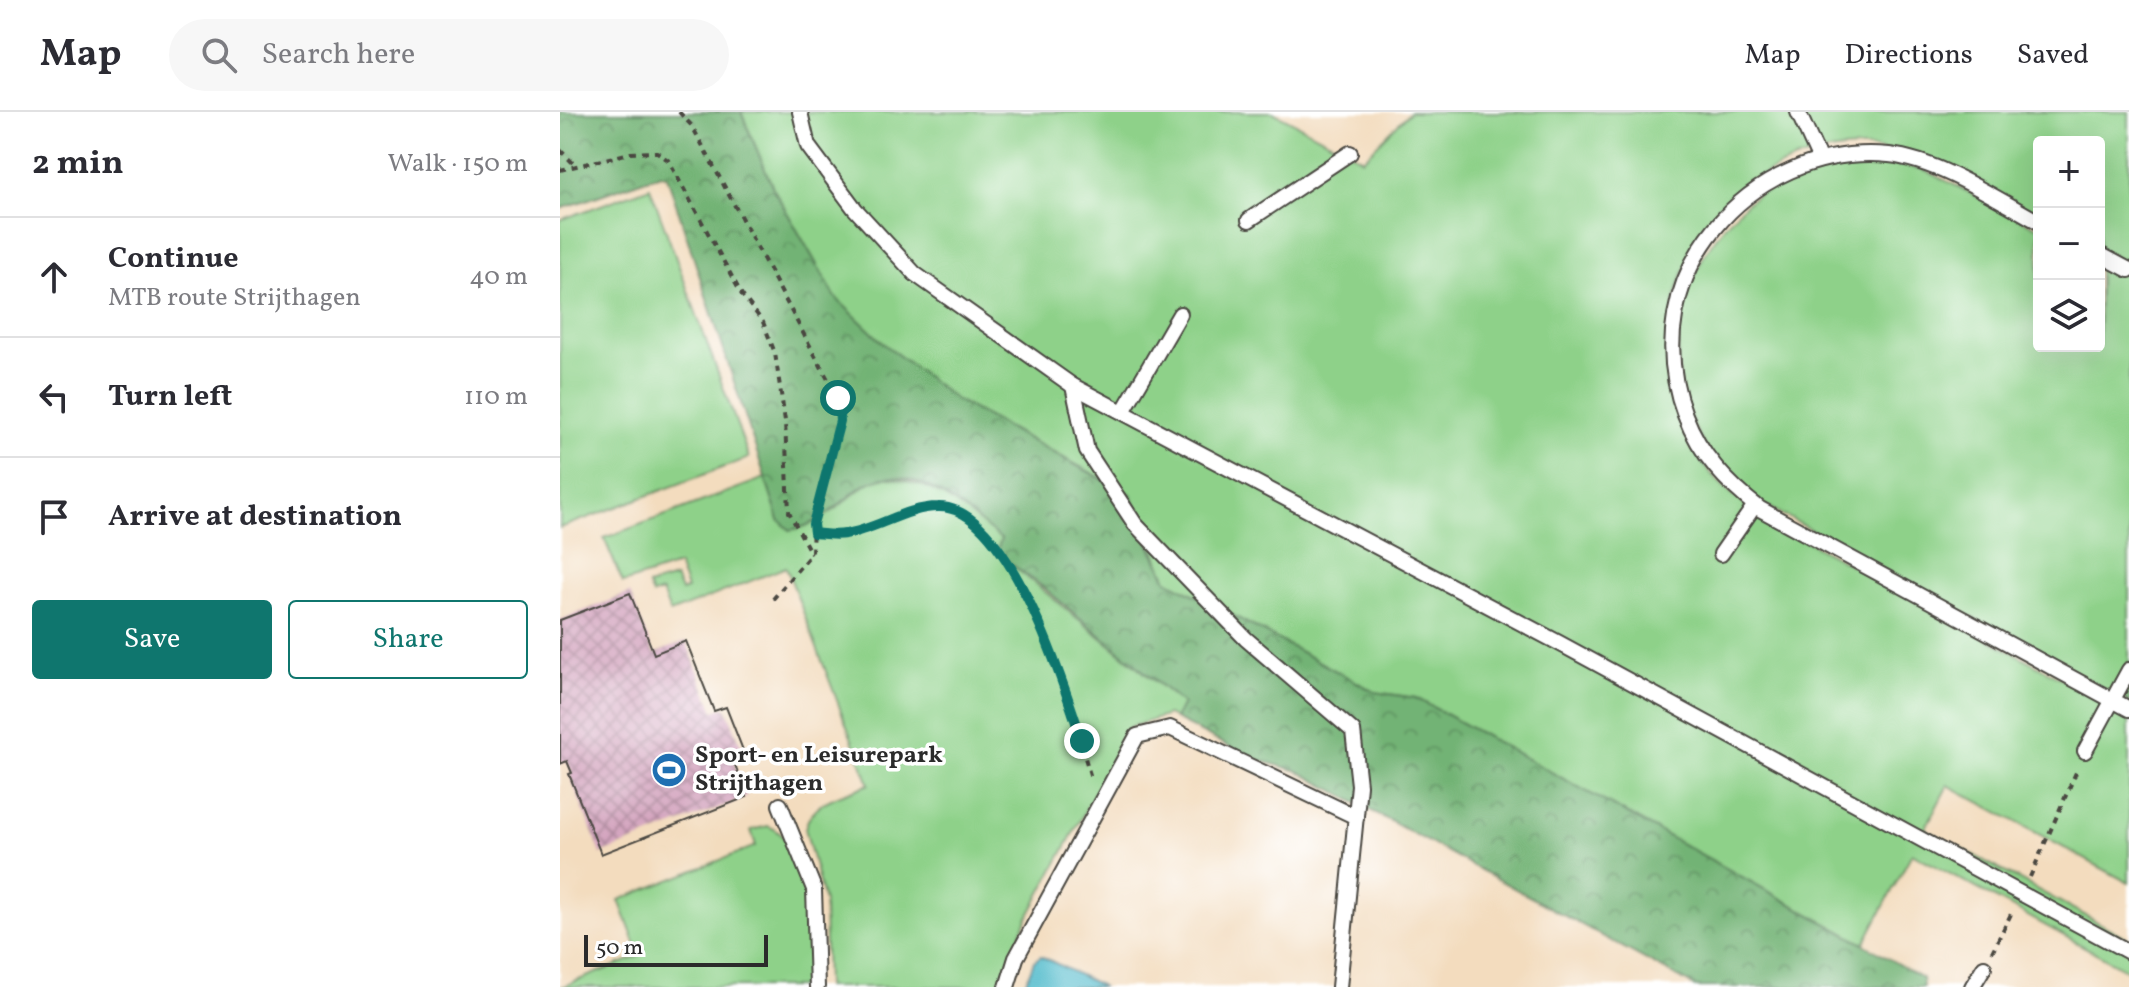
<!DOCTYPE html>
<meta charset="utf-8">
<style>
body{margin:0;font-family:Vollkorn,serif;background:#f7f7f7;color:#2b2b33}
.controls{position:absolute;right:24px;top:24px;display:grid;overflow:hidden;border-radius:8px;box-shadow:0 8px 32px #0002}
.controls button{width:72px;height:72px;display:grid;place-items:center;padding:0;border:0;border-bottom:2px solid #e1e1e2;background:#fff;color:#2b2b33;font:40px sans-serif}
.scale{position:absolute;left:24px;bottom:20px;width:184px;box-sizing:border-box;padding-left:8px;border:4px solid #2b2b2b;border-top:0;font-size:22px;line-height:28px;white-space:nowrap;color:#2b2b2b;-webkit-text-stroke:6px #fff;paint-order:stroke}
.stop{position:absolute;width:24px;height:24px;margin:-18px;border:6px solid #0f766e;border-radius:50%;background:#fff}
.stop.end{background:#0f766e;border-color:#fff;box-shadow:0 2px 8px #0008}
.list{margin:0;padding:0;list-style:none}
h2{display:flex;justify-content:space-between;align-items:center;height:104px;margin:0;padding:0 32px;font-size:34px}
h2 small{font-size:26px;font-weight:400;color:#7c7c81}
.list li{display:grid;grid-template-columns:52px 1fr auto;gap:24px;align-items:center;box-sizing:border-box;height:120px;padding:0 32px;border-top:2px solid #e1e1e2}
.list b{display:block;font-size:30px;white-space:nowrap}
.list p{margin:0;font-size:26px;white-space:nowrap;color:#7c7c81}
.list em{font-size:26px;font-style:normal;color:#7c7c81}
.actions{display:flex;gap:16px;padding:24px 32px}
.actions a{flex:1;padding:18px 0;border:2px solid #0f766e;border-radius:8px;text-align:center;font-size:28px;color:#0f766e}
.actions .main{background:#0f766e;color:#fff}
.icon{flex:none;width:44px;height:44px;fill:none;stroke:currentColor;stroke-width:2;stroke-linecap:round;stroke-linejoin:round}
.map{position:relative;flex:none;width:1569px;height:875px;overflow:hidden}
header{display:flex;align-items:center;gap:48px;box-sizing:border-box;height:112px;padding:0 40px;background:#fff;border-bottom:2px solid #e1e1e2}
header strong{font-size:38px}
nav{display:flex;gap:44px;margin-inline-start:auto;font-size:28px}
.search{width:560px;height:72px;background:#f7f7f7;display:flex;align-items:center;gap:20px;box-sizing:border-box;padding:0 28px;border-radius:44px;color:#7c7c81;font-size:30px}
main{display:flex}
aside{flex:1;background:#fff}
.map>svg:first-child{display:block}
.green{fill:#8ed189;stroke:#5c7e5a;stroke-width:2}
.forest{fill:url(#forest-crowns);stroke:#4e6f50;stroke-width:2}
.water{fill:#4eb9ca;stroke:#3c727a;stroke-width:2}
.building{fill:url(#building-cross-hatch)}
.lines{fill:none;stroke-linecap:round;stroke-linejoin:round}
.lane-casing{stroke:#494641;stroke-width:18}
.path{stroke:#494641;stroke-width:4;stroke-dasharray:6 6;stroke-linecap:butt}
.lane{stroke:#fff;stroke-width:14}
.route{stroke:#0f766e;stroke-width:10}
.labels{text-anchor:middle;dominant-baseline:central;stroke-width:7;stroke-linejoin:round;paint-order:stroke}
.poi-label{font-size:24px;font-weight:bold;fill:#2b2b2b;stroke:#fff;text-anchor:start}
</style>
<header>
<strong>Map</strong>
<div class="search"><svg class="icon" aria-label="search" viewBox="0 0 24 24"><circle cx="10" cy="10" r="6"/><path d="M15 15l6 6"/></svg>Search here</div>
<nav><a>Map</a><a>Directions</a><a>Saved</a></nav>
</header>
<main>
<aside>
<h2>2 min<small>Walk · 150 m</small></h2>
<ul class="list">
<li><svg class="icon" aria-label="ahead" viewBox="0 0 24 24"><path d="M12 20V5M6 11l6-6 6 6"/></svg><div><b>Continue</b><p>MTB route Strijthagen</p></div><em>40 m</em></li>
<li><svg class="icon" aria-label="left" viewBox="0 0 24 24"><path d="M17 20v-9H6M10 6l-5 5 5 5"/></svg><div><b>Turn left</b></div><em>110 m</em></li>
<li><svg class="icon" aria-label="arrive" viewBox="0 0 24 24"><path d="M6 21V4h12l-3 4 3 4H6"/></svg><div><b>Arrive at destination</b></div></li>
</ul>
<div class="actions"><a class="main">Save</a><a>Share</a></div>
</aside>
<div class="map">
<svg width="1569" height="875" viewBox="0 0 1569 875">
<defs>
<pattern id="forest-crowns" width="20" height="18" patternUnits="userSpaceOnUse" patternTransform="scale(2)"><rect width="20" height="18" fill="#72b375"/><path d="M2 6a3 3 0 1 1 6 0M12 15a3 3 0 1 1 6 0" fill="none" stroke="#5e9260"/></pattern>
<pattern id="building-cross-hatch" width="8" height="8" patternUnits="userSpaceOnUse" patternTransform="scale(2)"><rect width="8" height="8" fill="#d4a5bf"/><path d="M0 0l8 8M0 8l8-8" fill="none" stroke="#ac879b"/></pattern>
</defs>
<rect width="100%" height="100%" fill="#fff"/>
<filter id="ink" filterUnits="userSpaceOnUse"><feTurbulence type="fractalNoise" baseFrequency=".0125" numOctaves="2"/><feDisplacementMap in="SourceGraphic" scale="16" xChannelSelector="R" yChannelSelector="G"/><feConvolveMatrix kernelMatrix="1 2 1 2 8 2 1 2 1" color-interpolation-filters="sRGB"/></filter>
<filter id="wash" filterUnits="userSpaceOnUse"><feTurbulence type="fractalNoise" baseFrequency=".006" numOctaves="4" result="noise"/><feDisplacementMap in="SourceGraphic" scale="32" xChannelSelector="R" yChannelSelector="G"/><feGaussianBlur stdDeviation="1.8" result="paint"/><feColorMatrix in="noise" values="0 0 0 0 0 0 0 0 0 0 0 0 0 0 0 0 0 1.4 0 .05"/><feComposite in="paint" operator="in"/></filter>
<g filter="url(#wash)">
<rect width="100%" height="100%" fill="#f3dcbe"/>
<!-- green -->
<g class="green">
<path d="M181,0H713L803,47L850,0H1569V153L1539,137V30H1479V104C1431,82 1350,34 1300,36C1144,40 1067,205 1134,337C1148,364 1174,384 1196,402L1569,603V771L1388,673L1365,717L1569,827V859L1352,741L1304,832L856,586L815,580L607,468L571,382L396,288L324,232L276,186L213,76Z"/>
<path d="M1300,48L1363,57L1479,116V234H1539V148L1569,164V591L1203,392C1182,375 1163,359 1147,337C1085,247 1128,120 1218,69C1243,55 1272,52 1300,48Z"/>
<path d="M90,75L189,346L0,416V108Z"/>
<path d="M317,365C374,367 399,395 442,427L437,441L623,592L615,607L608,603L570,615L467,807L439,875H266L264,790L245,716C253,686 283,684 309,672L226,455L110,501L102,480L92,483L88,474L115,466L121,479L127,477L118,453L63,471L44,426L205,366L219,408L230,418C267,412 287,384 317,365Z"/>
<path d="M208,714C253,730 249,836 248,875H1L80,844L59,788L196,734L191,718Z"/>
</g>
<!-- forest -->
<path class="forest" d="M0,0H181L213,76L276,186L324,232L396,288L571,383L587,427L607,468L815,580L856,586L1304,832L1362,866L1363,875H1136L738,659L691,646L615,607L623,592L483,475L436,441L441,427C404,399 346,339 297,378C275,395 260,413 230,418L219,408L107,64L101,62L0,97Z"/>
<!-- water -->
<path class="water" d="M481,844L543,875H464L474,849Z"/>
<g id="blocks">
<!-- building -->
<path class="building" d="M70,481L94,542L126,529L154,599L166,595L186,646L174,650L187,685L41,742L9,662L12,661L7,649L0,652V508Z"/>
</g>
</g>
<g filter="url(#ink)">
<use href="#blocks" fill-opacity="0" stroke="#494641" stroke-width="2"/>
<g class="lines">
<defs>
<g id="lane">
<path d="M240,0L248,34L295,97L355,162L513,274L999,531L1569,840"/>
<path d="M1238,0L1259,46"/>
<path d="M689,108L790,41"/>
<path d="M1479,110C1437,87 1378,48 1329,43C1188,30 1073,166 1125,303C1140,343 1167,371 1200,397L1569,597"/>
<path d="M1539,142L1569,158"/>
<path d="M513,274L527,339L575,412L686,527L793,619L799,673L779,875"/>
<path d="M564,298L620,202"/>
<path d="M1161,442L1195,393"/>
<path d="M1525,639L1569,558"/>
<path d="M220,693L254,777L257,875"/>
<path d="M447,875L456,846L577,624L610,616L796,705"/>
<path d="M1412,875L1424,855"/>
</g>
</defs>
<!-- lane casing -->
<use href="#lane" class="lane-casing"/>
<!-- path -->
<g class="path">
<path d="M119,0L132,14L278,286L280,309L253,412L252,440"/>
<path d="M0,38L14,52"/>
<path d="M0,58L70,41L97,40L108,48L182,183L203,210L215,241L225,309L229,400L251,442"/>
<path d="M254,421C264,422 275,424 285,422C316,418 346,395 378,395C455,394 513,606 531,666"/>
<path d="M213,487L251,442"/>
<path d="M1470,765L1518,656"/>
<path d="M1432,840L1453,798"/>
</g>
<!-- lane -->
<use href="#lane" class="lane"/>
</g>
</g>
<g class="lines" filter="url(#ink)">
<!-- route -->
<path class="route" d="M278,286L280,309L253,412L254,421C264,422 275,424 285,422C316,418 346,395 378,395C448,393 504,573 522,629"/>
</g>
<!-- icons -->
<defs>
<symbol id="stadium-disc" viewBox="-11 -11 22 22"><circle r="9.5" fill="#1f6fb2" stroke="#fff"/><path d="M0-5a6.5 5 0 1 0 0 10a6.5 5 0 1 0 0-10ZM-3.5-1.8h7v3.6h-7Z" fill="#fff"/></symbol>
</defs>
<g fill-rule="evenodd">
<use href="#stadium-disc" x="89" y="638" width="40" height="40"/>
</g>
<g class="labels">
<!-- poi labels -->
<g class="poi-label">
<text x="135" y="644">Sport- en Leisurepark<tspan x="135" dy="28">Strijthagen</tspan></text>
</g>
</g>
</svg>
<div class="controls">
<button>+</button>
<button>−</button>
<button><svg class="icon" aria-label="layers" viewBox="0 0 24 24"><path d="M12 4l9 5-9 5-9-5zM3 14l9 5 9-5"/></svg></button>
</div>
<div class="scale">50 m</div>
<div class="stop" style="left:278px;top:286px"></div>
<div class="stop end" style="left:522px;top:629px"></div>
</div>
</main>
